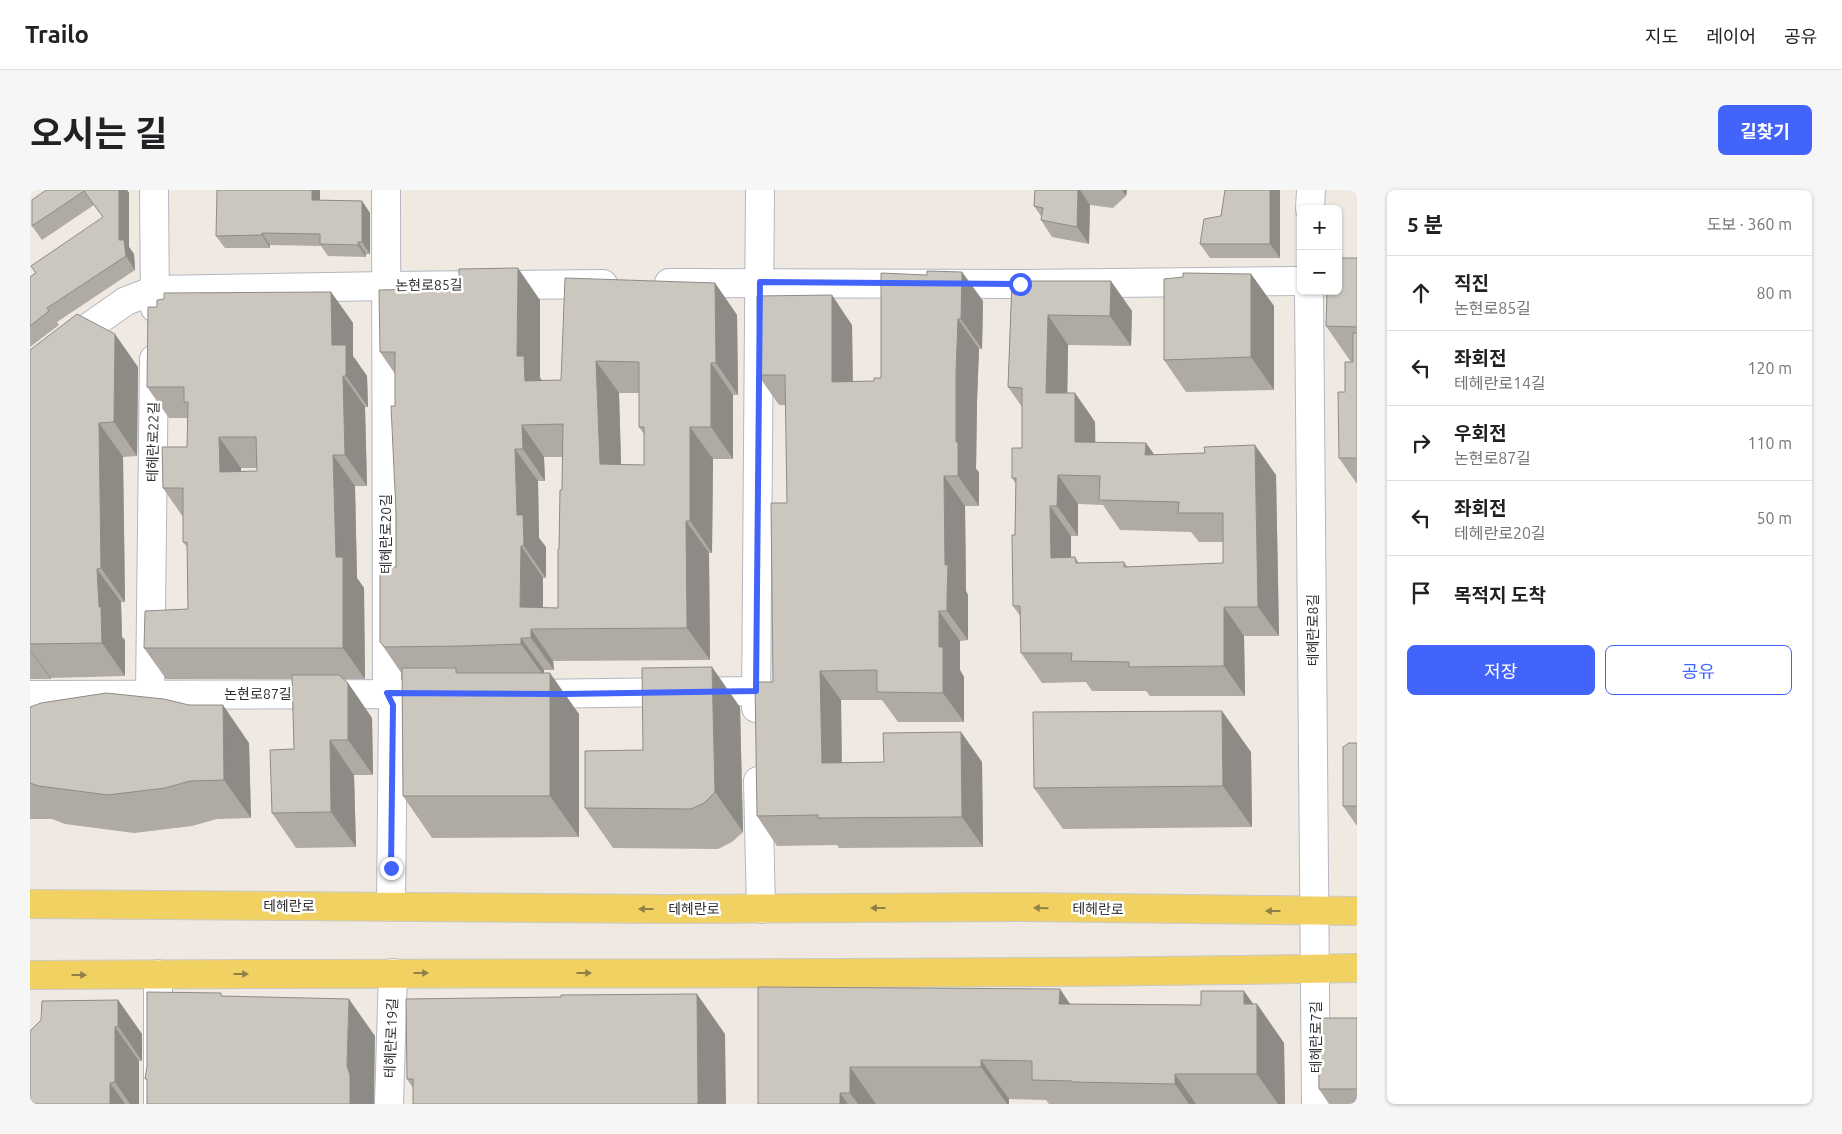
<!DOCTYPE html>
<html lang="ko">
<meta charset="utf-8">
<style>
body{margin:0;font-family:Ubuntu,"Noto Sans KR",sans-serif;background:#f6f6f6;color:#202124}
.controls{position:absolute;right:15px;top:15px;display:grid;overflow:hidden;border-radius:8px;box-shadow:0 1px 4px #0004}
.controls button{width:45px;height:45px;display:grid;place-items:center;padding:0;border:0;border-bottom:1px solid #e0e0e0;background:#fff;color:#202124;font:25px sans-serif}
.stop{position:absolute;width:15px;height:15px;margin:-11px;border:4px solid #4264fb;border-radius:50%;background:#fff}
.stop.end{background:#4264fb;border-color:#fff;box-shadow:0 1px 5px #0008}
.list{margin:0;padding:0;list-style:none}
h2{display:flex;justify-content:space-between;align-items:center;height:65px;margin:0;padding:0 20px;font-size:21px}
h2 small{font-size:16px;font-weight:400;color:#757577}
.list li{display:grid;grid-template-columns:32px 1fr auto;gap:15px;align-items:center;box-sizing:border-box;height:75px;padding:0 20px;border-top:1px solid #e0e0e0}
.list b{display:block;font-size:19px;white-space:nowrap}
.list p{margin:0;font-size:16px;white-space:nowrap;color:#757577}
.list em{font-size:16px;font-style:normal;color:#757577}
.actions{display:flex;gap:10px;padding:15px 20px}
.actions a{flex:1;padding:11px 0;border:1px solid #4264fb;border-radius:8px;text-align:center;font-size:18px;color:#4264fb}
.actions .main{background:#4264fb;color:#fff}
.icon{flex:none;width:28px;height:28px;fill:none;stroke:currentColor;stroke-width:2;stroke-linecap:round;stroke-linejoin:round}
.map{position:relative;flex:none;width:1327px;height:914px;overflow:hidden;border-radius:8px}
header{display:flex;align-items:center;gap:30px;box-sizing:border-box;height:70px;padding:0 25px;background:#fff;border-bottom:1px solid #e0e0e0}
header strong{font-size:24px}
nav{display:flex;gap:28px;margin-inline-start:auto;font-size:18px}
.intro{display:flex;align-items:center;justify-content:space-between;box-sizing:border-box;height:120px;padding:0 30px}
h1{margin:0;font-size:35px}
.button{padding:12px 22px;border-radius:8px;background:#4264fb;color:#fff;font-size:18px;font-weight:700}
main{display:flex;gap:30px;padding:0 30px}
aside{flex:1;background:#fff;border-radius:8px;box-shadow:0 1px 4px #0004}
.map>svg:first-child{display:block}
.lines{fill:none;stroke-linecap:round;stroke-linejoin:round}
.minor-casing{stroke:#b4b7c1;stroke-width:30}
.major-casing{stroke:#c9c9c9;stroke-width:30}
.minor{stroke:#fff;stroke-width:28}
.major{stroke:#f2d163;stroke-width:28}
.wall{fill:#afaba4;fill-rule:evenodd}
.shaded-wall{fill:#8e8b86}
.building{fill:#cbc7bf;stroke:#8e8b86;fill-rule:evenodd}
.oneway{fill:#908048}
.route{stroke:#4264fb;stroke-width:6}
.labels{text-anchor:middle;dominant-baseline:central;stroke-width:5;stroke-linejoin:round;paint-order:stroke}
.street-label{font-size:14px;fill:#2e2e2e;stroke:#fff}
</style>
<header>
<strong>Trailo</strong>
<nav><a>지도</a><a>레이어</a><a>공유</a></nav>
</header>
<div class="intro"><h1>오시는 길</h1><a class="button">길찾기</a></div>
<main>
<div class="map">
<svg width="1327" height="914" viewBox="0 0 1327 914">
<rect width="100%" height="100%" fill="#efe9e1"/>
<g class="lines">
<defs>
<g id="minor">
<path d="M124,0L125,118"/>
<path d="M356,0L357,503L363,515L361,717"/>
<path d="M1280,19L1281,0"/>
<path d="M639,93L990,94L1271,91"/>
<path d="M1279,101L1286,914"/>
<path d="M0,178L96,111L125,100L357,96L573,94"/>
<path d="M499,504L726,501"/>
<path d="M0,505L408,504"/>
<path d="M120,505L124,169"/>
<path d="M726,518L730,0"/>
<path d="M728,591L731,719"/>
<path d="M128,914V784"/>
<path d="M359,914L363,783"/>
</g>
<g id="major">
<path d="M0,714L636,719L992,717L1327,721"/>
<path d="M0,785C442,782 885,786 1327,778"/>
</g>
</defs>
<!-- minor casing -->
<use href="#minor" class="minor-casing"/>
<!-- major casing -->
<use href="#major" class="major-casing"/>
<!-- minor -->
<use href="#minor" class="minor"/>
<!-- major -->
<use href="#major" class="major"/>
</g>
<!-- wall -->
<g class="wall">
<path d="M16,0H97L99,3V57L104,64L105,80L27,132L29,135L0,157V87L73,27L64,15L12,50L2,36Z"/>
<path d="M1005,0H1097L1096,6L1083,18L1060,15L1059,54L1022,47L1011,30V26L1004,16Z"/>
<path d="M1195,0H1250V68H1180L1170,54L1191,26Z"/>
<path d="M290,10L332,11L340,23V64H336V67L298,66L291,56L240,55V58H195L186,46Z"/>
<path d="M1327,68V294L1309,268L1321,172L1296,136Z"/>
<path d="M932,82L953,111L952,159H949L947,212L946,279L949,282V316H935L936,401L938,405V450L930,451V480L934,487V532H868L852,510H811L812,573L854,572L931,542L952,572L953,657L809,658L807,655L747,656L727,626L743,492L757,313L756,215H749L728,185L822,135L823,192L844,191L851,188L897,85Z"/>
<path d="M1221,84L1244,116V200L1156,202L1134,170L1153,87Z"/>
<path d="M982,91L1102,121L1101,156L1038,155L1037,203H1045L1065,232V253H1116L1124,264L1246,285L1249,446H1214L1215,506H1120L1116,501H1062L1056,492L1012,493L991,463V427L983,416L986,294L982,288L992,258V217L978,197ZM1048,314L1073,315L1090,340L1161,342L1169,352H1193V373L1098,377L1094,372L1049,373L1045,367H1041V346H1048Z"/>
<path d="M685,93L707,125L708,205H703V269H683L682,363H679L680,470L523,471L524,480H514V483L549,524V647L402,648L373,606L372,484L350,452L366,377L365,184L350,162L510,110V188L512,190H531ZM589,203H609V237L614,244V275L591,274ZM514,267H532V300L529,359L528,418H513V388H516V357L509,348L508,291H515Z"/>
<path d="M301,102L323,133V166L337,186L338,217H335L337,296H325L327,388L334,398L335,489H313L318,493L342,528L343,585H324L326,657L266,658L242,623L264,559L262,489H136L114,458L158,419L157,357L153,352V327L133,298L157,257V228H139L117,197L127,117ZM211,278H227V281H211Z"/>
<path d="M0,160L108,177L107,266L93,267L95,412H91L92,447L95,450V486L21,488V489H0Z"/>
<path d="M0,517L219,553L221,628L187,629L162,636L104,643L35,634L22,629H0Z"/>
<path d="M710,517L713,642L702,652L688,659L583,658L555,618L613,560Z"/>
<path d="M1327,553V636L1313,616Z"/>
<path d="M1221,562L1222,637L1033,639L1004,598Z"/>
<path d="M728,797L1040,814L1171,815L1227,814L1254,853L1255,914H1019L1016,910L979,909V914H728Z"/>
<path d="M88,810L112,844V871H109V914H0Z"/>
<path d="M1327,828V914H1299L1289,899Z"/>
<path d="M695,844L383,898L377,889Z"/>
</g>
<!-- shaded-wall -->
<g class="shaded-wall">
<path d="M89,0H97L99,3V57L104,64L105,80L96,66L89,50Z"/>
<path d="M282,0H290V22L282,10Z"/>
<path d="M1048,0H1050L1060,15L1059,54L1047,37Z"/>
<path d="M1092,0H1097L1096,6Z"/>
<path d="M1240,0H1250V68L1240,54Z"/>
<path d="M332,11L340,23V64L332,52Z"/>
<path d="M232,43L240,55V58L232,45Z"/>
<path d="M328,52L336,64V67L328,55Z"/>
<path d="M488,78L510,110V188L517,198L495,191L487,166Z"/>
<path d="M932,82L953,111L952,159L931,129Z"/>
<path d="M1221,84L1244,116V200L1221,167Z"/>
<path d="M1081,91L1102,121L1101,156L1080,126Z"/>
<path d="M685,93L707,125L708,205L686,173Z"/>
<path d="M301,102L323,133V166L337,186L338,217L316,186L302,155Z"/>
<path d="M802,105L822,135L823,222L802,192Z"/>
<path d="M1018,125L1038,155L1037,232L1016,203Z"/>
<path d="M928,129L949,159L947,212L946,279L949,282V316L928,286L926,252V182Z"/>
<path d="M85,144L108,177L107,266L84,232Z"/>
<path d="M566,171L589,203L592,306L570,274Z"/>
<path d="M681,173L703,205V269L681,237Z"/>
<path d="M313,186L335,217L337,296L315,265Z"/>
<path d="M1045,203L1065,232L1066,282L1045,252Z"/>
<path d="M69,233L93,267L95,412L71,378Z"/>
<path d="M492,235L514,267L515,291L493,259Z"/>
<path d="M660,237L683,269L682,363L660,331Z"/>
<path d="M189,247L211,278L212,313L190,282Z"/>
<path d="M1116,253L1136,282L1115,265Z"/>
<path d="M1225,255L1246,285L1249,446L1228,417Z"/>
<path d="M485,259L508,291L509,348L516,357V388L494,356L487,325Z"/>
<path d="M303,265L325,296L327,388L334,398L335,489L313,458L306,367Z"/>
<path d="M1028,285L1048,314V346L1027,316Z"/>
<path d="M914,286L935,316L936,401L938,405V450L917,421L915,375Z"/>
<path d="M1020,316L1041,346V397L1021,368Z"/>
<path d="M656,331L679,363L680,470L657,438Z"/>
<path d="M491,356L513,388V439L490,417Z"/>
<path d="M67,379L91,412L92,447L95,450V486L72,453L69,417Z"/>
<path d="M1194,417L1214,446L1215,506L1194,476Z"/>
<path d="M909,421L930,451V480L934,487V532L913,503L909,457Z"/>
<path d="M501,439L523,471L524,480L501,448Z"/>
<path d="M491,448L514,480V486L491,454Z"/>
<path d="M0,459L21,488V489L0,460Z"/>
<path d="M682,477L710,517L713,642L685,602Z"/>
<path d="M790,481L811,510L812,603L792,573Z"/>
<path d="M520,483L549,524V647L520,606Z"/>
<path d="M318,493L342,528L343,585L318,550Z"/>
<path d="M193,515L219,553L221,628L194,590Z"/>
<path d="M1192,521L1221,562L1222,637L1193,596Z"/>
<path d="M931,542L952,572L953,657L932,627Z"/>
<path d="M300,550L324,585L326,657L301,622Z"/>
<path d="M1030,799L1057,839L1029,814Z"/>
<path d="M1214,801L1227,819V814L1254,853L1255,914H1248L1227,884L1214,814Z"/>
<path d="M667,804L695,844L696,914H668Z"/>
<path d="M319,809L345,846L344,914H320L317,876Z"/>
<path d="M88,810L112,844V871L88,836Z"/>
<path d="M85,837L109,871V914H100L85,892Z"/>
<path d="M951,870L979,909V914H977L951,877Z"/>
<path d="M820,877L846,914H828L820,903Z"/>
<path d="M1145,884L1166,914H1159L1145,894Z"/>
<path d="M80,893L95,914H80Z"/>
<path d="M810,903L818,914H810Z"/>
</g>
<!-- building -->
<g class="building">
<path d="M16,0H89V50H94L96,66L17,118L19,121L0,136V87L6,83L1,76L73,27L54,1L2,36V10Z"/>
<path d="M187,0H282V10L332,11V52H328V55L290,54V44L232,43V45L186,46Z"/>
<path d="M1005,0H1048L1047,37L1011,30L1013,18L1004,16Z"/>
<path d="M1195,0H1240V54H1170L1174,29L1191,26Z"/>
<path d="M1308,68H1327V137L1296,136L1297,101H1308Z"/>
<path d="M488,78L487,166H494L495,191L531,190L535,88L685,93L686,173H681V237H660V331H656L657,438L501,439V448H491V454L432,456L355,457L350,452V377H366V322L361,216H365V162H350L349,100L429,98V79ZM566,171L609,172V237H614V275L570,274ZM533,234L532,300H530L529,359H528V418L490,417L491,356H494L493,325H487L485,259H493L492,235Z"/>
<path d="M897,81L932,82L931,129H928L926,182V252H928V286H914L915,375H918L917,408V421H909V457H913V503L847,502V480L790,481L792,573L854,572L853,543L931,542L932,627L788,628V625L727,626L725,492H743L741,313H757L755,185H728L727,106L802,105V192L844,191V188H851V83L897,85Z"/>
<path d="M1153,83L1221,84V167L1134,170V89L1153,87Z"/>
<path d="M982,91H1081L1080,126L1018,125L1016,203H1045V252L1116,253L1115,265L1175,263L1174,257L1225,255L1228,417H1194V476L1099,477V472L1041,471L1042,463H991L990,416H983L982,345H985L986,288H982V258H992V198L978,197ZM1028,285L1070,286L1069,310L1149,312L1148,323H1193V373L1094,377V372L1046,373L1045,367L1021,368L1020,316H1027Z"/>
<path d="M301,102L302,155H316V186H313L315,265H303L306,367H313V458H114L115,421L158,419L157,352H153V298H133L132,257H157L158,212H154V197H117L118,117H127V110L134,109V103ZM189,247H226L227,281L190,282Z"/>
<path d="M47,124L85,144L84,232L69,233L71,378L67,379L69,417H71L72,453L0,454V160Z"/>
<path d="M1323,143H1327V268H1309L1308,202H1315V172H1323Z"/>
<path d="M682,477L685,602L674,613L661,619L555,618V561L613,560L612,478Z"/>
<path d="M372,478H426V483H520V606H373Z"/>
<path d="M262,485H309L318,493V550H300L301,622L242,623L240,560L264,559Z"/>
<path d="M76,503L134,509L159,515H193L194,590L160,591L135,598L78,605L9,596L0,593V517L11,513Z"/>
<path d="M1192,521L1193,596L1004,598L1003,522Z"/>
<path d="M1319,553H1327V616H1313V557Z"/>
<path d="M728,797L1030,799L1029,814L1171,815V801H1214V814H1227V884H1145V894L1042,892V891L1002,890V871L951,870V877H820V903H810V914H728Z"/>
<path d="M117,802L191,803V806L319,809L317,876L320,885V914H117V889H115L117,876Z"/>
<path d="M667,804L668,914H383V889H377L376,809L531,807V805Z"/>
<path d="M88,810V836L85,837V892L80,893V914H0V841L11,830L12,811Z"/>
<path d="M1288,828H1327V899H1289Z"/>
</g>
<!-- one-way arrows -->
<defs><path id="oneway-solid" d="M-6-.8H1V-3.2L6.5 0L1 3.2V.8H-6Z" transform="scale(1.25)"/></defs>
<g class="oneway">
<use href="#oneway-solid" transform="translate(848 718) rotate(180)"/>
<use href="#oneway-solid" transform="translate(1011 718) rotate(-179)"/>
<use href="#oneway-solid" transform="translate(616 719) rotate(-180)"/>
<use href="#oneway-solid" transform="translate(1243 721) rotate(180)"/>
<use href="#oneway-solid" transform="translate(391 783)"/>
<use href="#oneway-solid" transform="translate(554 783)"/>
<use href="#oneway-solid" transform="translate(211 784)"/>
<use href="#oneway-solid" transform="translate(49 785)"/>
</g>
<g class="lines">
<!-- route -->
<path class="route" d="M361,678L363,515L357,503L534,504L726,501L730,92L990,94"/>
</g>
<g class="labels">
<!-- street labels -->
<g class="street-label">
<text transform="translate(399 95) rotate(-1)">논현로85길</text>
<text transform="translate(123 252) rotate(-89)">테헤란로22길</text>
<text transform="translate(356 344) rotate(-90)">테헤란로20길</text>
<text transform="translate(1283 440) rotate(-90)">테헤란로8길</text>
<text x="228" y="504">논현로87길</text>
<text x="259" y="716">테헤란로</text>
<text x="664" y="719">테헤란로</text>
<text transform="translate(1068 719) rotate(1)">테헤란로</text>
<text transform="translate(1286 847) rotate(-90)">테헤란로7길</text>
<text transform="translate(361 848) rotate(-88)">테헤란로19길</text>
</g>
</g>
</svg>
<div class="controls">
<button>+</button>
<button>−</button>
</div>
<div class="stop" style="left:990px;top:94px"></div>
<div class="stop end" style="left:361px;top:678px"></div>
</div>
<aside>
<h2>5 분<small>도보 · 360 m</small></h2>
<ul class="list">
<li><svg class="icon" aria-label="ahead" viewBox="0 0 24 24"><path d="M12 20V5M6 11l6-6 6 6"/></svg><div><b>직진</b><p>논현로85길</p></div><em>80 m</em></li>
<li><svg class="icon" aria-label="left" viewBox="0 0 24 24"><path d="M17 20v-9H6M10 6l-5 5 5 5"/></svg><div><b>좌회전</b><p>테헤란로14길</p></div><em>120 m</em></li>
<li><svg class="icon" aria-label="right" viewBox="0 0 24 24"><path d="M7 20v-9h11M14 6l5 5-5 5"/></svg><div><b>우회전</b><p>논현로87길</p></div><em>110 m</em></li>
<li><svg class="icon" aria-label="left" viewBox="0 0 24 24"><path d="M17 20v-9H6M10 6l-5 5 5 5"/></svg><div><b>좌회전</b><p>테헤란로20길</p></div><em>50 m</em></li>
<li><svg class="icon" aria-label="arrive" viewBox="0 0 24 24"><path d="M6 21V4h12l-3 4 3 4H6"/></svg><div><b>목적지 도착</b></div></li>
</ul>
<div class="actions"><a class="main">저장</a><a>공유</a></div>
</aside>
</main>
